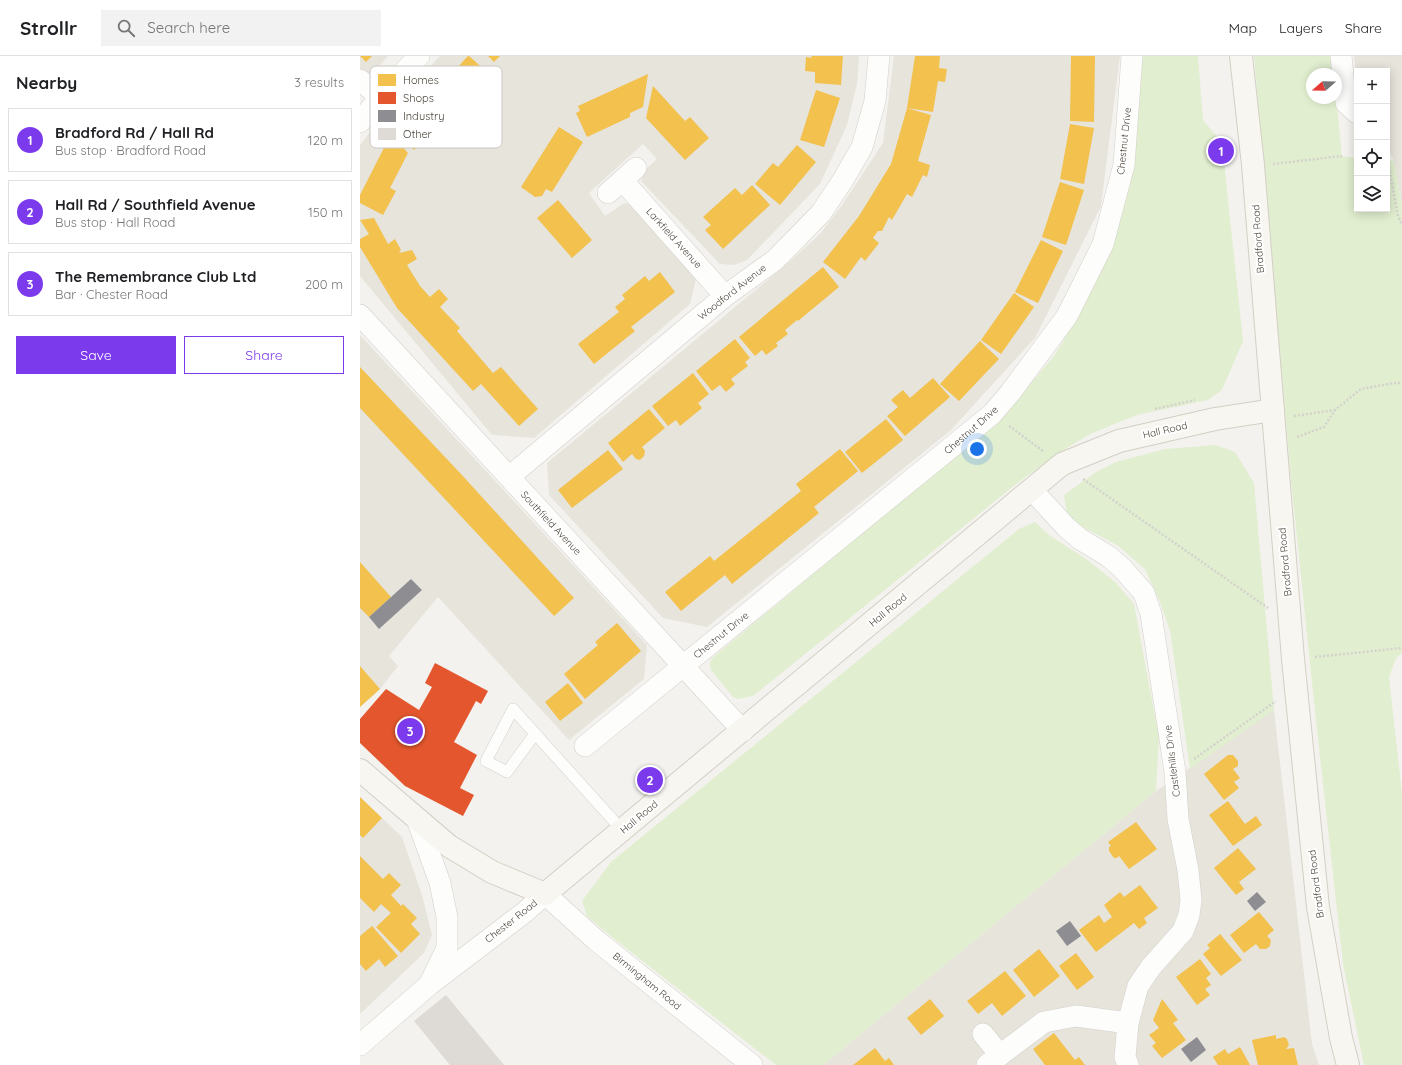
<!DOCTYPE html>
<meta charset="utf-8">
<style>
body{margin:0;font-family:Quicksand,sans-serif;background:#f2f2f2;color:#202124}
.controls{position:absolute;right:12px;top:12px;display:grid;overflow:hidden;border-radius:0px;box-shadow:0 2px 10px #0003}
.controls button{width:36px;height:36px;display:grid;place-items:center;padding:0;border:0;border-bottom:1px solid #e0e0e0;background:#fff;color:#202124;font:20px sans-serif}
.compass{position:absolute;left:946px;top:12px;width:36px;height:36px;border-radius:50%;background:#fff;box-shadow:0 2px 10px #0003;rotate:250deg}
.you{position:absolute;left:617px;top:393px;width:14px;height:14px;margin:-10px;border:3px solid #fff;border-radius:50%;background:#1a73e8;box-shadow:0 0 0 6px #1a73e833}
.badge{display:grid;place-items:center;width:26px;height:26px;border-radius:50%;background:#7c3aed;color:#fff;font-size:13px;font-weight:700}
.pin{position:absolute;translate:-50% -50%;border:2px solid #fff;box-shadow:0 1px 4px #0006}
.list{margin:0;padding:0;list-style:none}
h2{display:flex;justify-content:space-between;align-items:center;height:52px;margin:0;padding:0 16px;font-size:17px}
h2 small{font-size:13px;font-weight:400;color:#757577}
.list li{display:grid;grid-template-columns:26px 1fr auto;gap:12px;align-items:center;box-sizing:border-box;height:64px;margin:0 8px 8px;padding:0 8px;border:1px solid #e0e0e0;border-radius:0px}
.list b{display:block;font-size:15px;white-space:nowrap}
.list p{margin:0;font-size:13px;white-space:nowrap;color:#757577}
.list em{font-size:13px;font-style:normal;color:#757577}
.actions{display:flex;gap:8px;padding:12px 16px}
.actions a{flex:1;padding:9px 0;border:1px solid #7c3aed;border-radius:0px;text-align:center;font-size:14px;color:#7c3aed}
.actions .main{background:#7c3aed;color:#fff}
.icon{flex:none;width:22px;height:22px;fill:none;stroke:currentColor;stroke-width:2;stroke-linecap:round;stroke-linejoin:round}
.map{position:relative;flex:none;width:1042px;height:1009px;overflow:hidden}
header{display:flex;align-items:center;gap:24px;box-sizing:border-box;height:56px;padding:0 20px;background:#fff;border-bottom:1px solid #e0e0e0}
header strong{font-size:19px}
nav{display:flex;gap:22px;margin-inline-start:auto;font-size:14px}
.search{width:280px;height:36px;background:#f2f2f2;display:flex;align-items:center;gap:10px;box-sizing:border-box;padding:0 14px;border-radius:0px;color:#757577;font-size:15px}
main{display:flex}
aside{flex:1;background:#fff}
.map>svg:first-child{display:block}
.residential{fill:#e7e4dc}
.green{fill:#e1eecf}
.homes{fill:#f2c14e}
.shops{fill:#e4572e}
.industry{fill:#8d8d92}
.building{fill:#dedbd6}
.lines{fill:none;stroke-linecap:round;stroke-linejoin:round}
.service-casing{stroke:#d2d0cb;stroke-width:12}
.minor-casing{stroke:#d2d0cb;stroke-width:22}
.secondary-casing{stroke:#d3cfc5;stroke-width:24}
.path{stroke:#d3d2cc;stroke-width:2.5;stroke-dasharray:2 2;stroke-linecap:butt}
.service{stroke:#fdfdfc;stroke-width:11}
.minor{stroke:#fdfdfc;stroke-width:21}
.secondary{stroke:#f7f6f1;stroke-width:22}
.labels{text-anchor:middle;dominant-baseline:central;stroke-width:4;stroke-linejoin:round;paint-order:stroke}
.street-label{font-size:10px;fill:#4b4439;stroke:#fff}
.key{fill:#fff;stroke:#c9c7c4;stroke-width:1}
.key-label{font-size:11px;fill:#4b4439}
</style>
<header>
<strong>Strollr</strong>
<div class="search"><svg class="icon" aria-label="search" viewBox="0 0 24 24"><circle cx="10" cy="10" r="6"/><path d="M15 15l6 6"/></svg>Search here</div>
<nav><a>Map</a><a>Layers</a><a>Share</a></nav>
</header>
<main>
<aside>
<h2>Nearby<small>3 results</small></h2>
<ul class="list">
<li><span class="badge">1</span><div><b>Bradford Rd / Hall Rd</b><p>Bus stop · Bradford Road</p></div><em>120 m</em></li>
<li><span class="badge">2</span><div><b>Hall Rd / Southfield Avenue</b><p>Bus stop · Hall Road</p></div><em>150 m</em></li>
<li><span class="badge">3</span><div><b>The Remembrance Club Ltd</b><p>Bar · Chester Road</p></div><em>200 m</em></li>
</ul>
<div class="actions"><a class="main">Save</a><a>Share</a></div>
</aside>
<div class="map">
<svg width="1042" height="1009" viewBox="0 0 1042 1009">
<rect width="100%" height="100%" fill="#f4f2ee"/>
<!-- residential -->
<g class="residential">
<path d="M0,0H28L0,31Z"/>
<path d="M80,0H499L497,28L487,69L460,128L387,204L374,209L360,208L281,125L286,113L297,103L283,88L229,137L245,160L264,147L272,149L336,223L330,248L174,382L132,379L0,220V89L13,72Z"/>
<path d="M534,0H760L741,150L675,282L591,374L347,571L303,562L189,439L187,407L427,208L460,178L482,149L523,87Z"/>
<path d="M994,0H1042V149L1034,105L1027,91V15H997V30Z"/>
<path d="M0,279L287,589L284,623L209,684L78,541L29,600L38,610L20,633L0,651Z"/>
<path d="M914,654L952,988L959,1009H463L796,735Z"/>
<path d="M0,741L42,781L62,839L72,879L64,897L0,958Z"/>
</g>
<!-- green -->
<g class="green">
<path d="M777,0H838L843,64L862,87L883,285L862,334L848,344L777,359L730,378L702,395L660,425L393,640L378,643L373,641L351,614L350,609L351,603L629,372L658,342L694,300L722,254L752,184Z"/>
<path d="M894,0H972L974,18H952V42H976V40L982,100L997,102V153H1027V104L1034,105L1042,149V597L1036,602L1029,621L1042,737V1009H1004L983,908L956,665L931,424Z"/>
<path d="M856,389L875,396L894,427L914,654L830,713L810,575L800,546L785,513L757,489L717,468L707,459L704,439L736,416L756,406L805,393Z"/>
<path d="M675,466L689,479L729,505L756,527L774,548L799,682L796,735L463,1009H416L253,882L227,860L222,845L251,806L659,473Z"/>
</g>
<!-- homes -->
<g class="homes">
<path d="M0,0H12L6,6Z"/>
<path d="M108,0H109L127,16L99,48L80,30Z"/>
<path d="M128,0H140L134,6Z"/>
<path d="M451,0H483L481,29L455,27V16L445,15L446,1L452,2Z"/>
<path d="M555,0H580L579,12L587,13L585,26L578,25L573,56L547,52L571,59L558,105L570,109L567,121L563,119L552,141L547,138L532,164L529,161L522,175H518L513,182L519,187L505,205L501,201L485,223L463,206L499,160L531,108L547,52Z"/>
<path d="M711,0H735L734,66L710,65Z"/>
<path d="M288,18L283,51L270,57V61L227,81L216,57L220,55L218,50Z"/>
<path d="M293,30L325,65L330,61L349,82L325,104L286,62Z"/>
<path d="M456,34L480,42L464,91L440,84Z"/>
<path d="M78,35L95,51L75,73L81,78L71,89L64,84L54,94L38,79Z"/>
<path d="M710,68L734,72L724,128L700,123Z"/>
<path d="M199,71L223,86L192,136L186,133L182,140L175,141L161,131Z"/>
<path d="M31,78L48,97L30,132L36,135L23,159L0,147V139Z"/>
<path d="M437,89L456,106L420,149L395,128L413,107L418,111Z"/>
<path d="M700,126L724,134L706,189L682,181Z"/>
<path d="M392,129L410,149L363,193L345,174L351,169L343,161L375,132L382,139Z"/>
<path d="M198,144L232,184L212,202L177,162Z"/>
<path d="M14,162L28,188L35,183L41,194L39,197L52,194L57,203L47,209L60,230L70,241L79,233L88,243L80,251L100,272L97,275L133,317L141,311L178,353L159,370L121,328L113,335L37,252L0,191V183L9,178L0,164Z"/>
<path d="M681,184L703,195L678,247L655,236Z"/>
<path d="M463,211L479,231L438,265L437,264L425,274L428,278L416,287L418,290L406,299L402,294L395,300L379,281Z"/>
<path d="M300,216L315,236L271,271L275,275L234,308L218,288L259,256L255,251L265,243L262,239L285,220L289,225Z"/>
<path d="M654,237L674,251L641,298L621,284Z"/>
<path d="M375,283L390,302L385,306L388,310L371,323L375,328L366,336L360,329L352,335L336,315Z"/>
<path d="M620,285L639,303L599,345L580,328Z"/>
<path d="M0,311L101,418L214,542L194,560L0,352Z"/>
<path d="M333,317L349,338L338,347L342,352L320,370L316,364L308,370L292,350Z"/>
<path d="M573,322L590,341L545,380L527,360L538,351L531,344L543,334L550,342Z"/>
<path d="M289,353L305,372L282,391L285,395L284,400L280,404L276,403L272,398L263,406L248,387Z"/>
<path d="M526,363L543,384L502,417L485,396Z"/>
<path d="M480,393L498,415L454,451L459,457L372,528L365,519L321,555L305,536L350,500L354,505L441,435L436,428Z"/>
<path d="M248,394L263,413L212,452L198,434Z"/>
<path d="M0,506L31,541L9,561L0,552Z"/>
<path d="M257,567L281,595L225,643L204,618L238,589L235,586Z"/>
<path d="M0,610L20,633L0,651Z"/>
<path d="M208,627L223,647L200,665L185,646Z"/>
<path d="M868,699H873L878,705V710L873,713L880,722L874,726L879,732L864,744L844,718Z"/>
<path d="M0,741L22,762L3,782L0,779Z"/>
<path d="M868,745L885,768L896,760L902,769L873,790L849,759Z"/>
<path d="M776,766L797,793L769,813L759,800L757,802H754L749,795V791L751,790L748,786Z"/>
<path d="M878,792L896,813L879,826L884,833L876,839L854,812Z"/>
<path d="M0,800L23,823L29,817L41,829L31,839L41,850L43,848L57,862L51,868L60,878L41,897L16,871L31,857L21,848L14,856L0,842Z"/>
<path d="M780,829L798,852L784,862L787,867L779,873L774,867L736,896L719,874L739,859L744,867L752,861L744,849L760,836L764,841Z"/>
<path d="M899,856L914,874L907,880L911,884L910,890L906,893H900L896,888L884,897L870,879Z"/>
<path d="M12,870L38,900L25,911L19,903L6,915L0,908V880Z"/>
<path d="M860,878L882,904L861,920L843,898L850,892L847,889Z"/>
<path d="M679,893L700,920L674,941L653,914Z"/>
<path d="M716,897L734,921L717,934L699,910Z"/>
<path d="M840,903L851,918L846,922L851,929L845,933L850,939L837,949L816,921Z"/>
<path d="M645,915L666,940L642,960L632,947L618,958L607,945Z"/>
<path d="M570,943L584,960L561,979L547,962Z"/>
<path d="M802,943L818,964L813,967L826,984L802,1002L792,990L796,987L789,979L799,972L793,964Z"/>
<path d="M694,977L715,1004L719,1001L725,1009H685L673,993Z"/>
<path d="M916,979V983L924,981L927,983L929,989L926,993L934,992L938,1009H898L892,984Z"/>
<path d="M880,991L890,1009H858L853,1001L865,993L868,998Z"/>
<path d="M515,992L525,1005L529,1002L534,1009H493Z"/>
</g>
<!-- shops -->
<path class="shops" d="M75,607L128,635L121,648L116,645L94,686L117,699L100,732L114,739L103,760L45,730L0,687V663L26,633L59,654L72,631L65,627Z"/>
<!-- industry -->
<g class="industry">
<path d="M51,523L62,534L19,573L9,561Z"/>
<path d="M897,836L906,846L895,855L887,845Z"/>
<path d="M710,865L721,880L707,890L696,875Z"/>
<path d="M837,981L846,994L831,1006L821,993Z"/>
</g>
<!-- building -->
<path class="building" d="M86,939L144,1009H90L54,965Z"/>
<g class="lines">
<defs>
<path id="service" d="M175,678L147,716L126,705L153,653L262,774"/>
<g id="minor">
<path d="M981,0L986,47L997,57"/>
<path d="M0,24L20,41"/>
<path d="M0,66L20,41L59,0"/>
<path d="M263,125L365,240"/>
<path d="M248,137L276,112"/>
<path d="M0,259L383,675"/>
<path d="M149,421L365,240L415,204L461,157L483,124L502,91L515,45L519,0"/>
<path d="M672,434L706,471L720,483L748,500L762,512L784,537L791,558L815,716L818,763L828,814L831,844L829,859L823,875L791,911L778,930L768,967L765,1001L768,1009"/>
<path d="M225,690L632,358L650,337L707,260L743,188L764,109L772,0"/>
<path d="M57,763L80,827L87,861V892L71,925"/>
<path d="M623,978L640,999"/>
<path d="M0,989L69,929L165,856L185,838L237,885L392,1009"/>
<path d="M627,1009L684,966L716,960L768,967"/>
</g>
<g id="secondary">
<path d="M881,0L893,109L933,603L958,851L981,982L988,1009"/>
<path d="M0,714L89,790L132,816L185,838L702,408L759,385L855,363L913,354"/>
</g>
</defs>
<!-- service casing -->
<use href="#service" class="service-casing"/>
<!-- minor casing -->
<use href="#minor" class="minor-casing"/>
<!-- secondary casing -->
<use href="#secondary" class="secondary-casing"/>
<!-- path -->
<g class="path">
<path d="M1027,99L1038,160L1042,169"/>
<path d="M913,108L982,100"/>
<path d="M795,353L835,344"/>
<path d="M934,360L975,354"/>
<path d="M649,370L683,395"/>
<path d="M937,381L964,371L975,354L1001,333L1034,327H1042"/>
<path d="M723,423L908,552"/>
<path d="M955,601L1042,592"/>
<path d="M834,703L916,645"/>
</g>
<!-- service -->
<use href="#service" class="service"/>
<!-- minor -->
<use href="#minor" class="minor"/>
<!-- secondary -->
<use href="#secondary" class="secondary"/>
</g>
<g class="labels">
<!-- street labels -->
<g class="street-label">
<text transform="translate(764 85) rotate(-84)">Chestnut Drive</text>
<text transform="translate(314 182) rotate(48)">Larkfield Avenue</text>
<text transform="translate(898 183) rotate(-94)">Bradford Road</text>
<text transform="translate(372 236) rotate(-38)">Woodford Avenue</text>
<text transform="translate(611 374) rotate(-41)">Chestnut Drive</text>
<text transform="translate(805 374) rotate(-13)">Hall Road</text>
<text transform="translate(191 467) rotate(47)">Southfield Avenue</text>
<text transform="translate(925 506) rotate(-95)">Bradford Road</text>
<text transform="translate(528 554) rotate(-40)">Hall Road</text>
<text transform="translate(361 579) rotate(-39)">Chestnut Drive</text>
<text transform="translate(812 705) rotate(-97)">Castlehills Drive</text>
<text transform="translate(279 761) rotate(-40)">Hall Road</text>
<text transform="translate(956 828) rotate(-97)">Bradford Road</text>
<text transform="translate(151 865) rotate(-38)">Chester Road</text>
<text transform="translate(287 925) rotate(39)">Birmingham Road</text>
</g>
</g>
<!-- legend -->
<rect x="10" y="10" width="132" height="82" rx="6" class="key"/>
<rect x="18" y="18" width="18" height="12" fill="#f2c14e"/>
<rect x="18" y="36" width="18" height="12" fill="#e4572e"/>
<rect x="18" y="54" width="18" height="12" fill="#8d8d92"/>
<rect x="18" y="72" width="18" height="12" fill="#dedbd6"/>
<g class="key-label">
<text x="43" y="28">Homes</text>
<text x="43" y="46">Shops</text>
<text x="43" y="64">Industry</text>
<text x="43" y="82">Other</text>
</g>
</svg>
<div class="controls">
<button>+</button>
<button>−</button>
<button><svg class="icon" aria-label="locate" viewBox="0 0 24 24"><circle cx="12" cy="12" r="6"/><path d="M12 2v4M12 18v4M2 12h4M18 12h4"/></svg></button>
<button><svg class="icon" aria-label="layers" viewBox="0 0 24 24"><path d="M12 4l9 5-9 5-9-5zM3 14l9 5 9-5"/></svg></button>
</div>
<svg class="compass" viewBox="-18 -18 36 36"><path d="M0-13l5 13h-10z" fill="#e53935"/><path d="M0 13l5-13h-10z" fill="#757577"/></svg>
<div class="you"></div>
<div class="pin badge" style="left:861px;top:95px">1</div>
<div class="pin badge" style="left:290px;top:724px">2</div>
<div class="pin badge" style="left:50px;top:675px">3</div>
</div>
</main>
